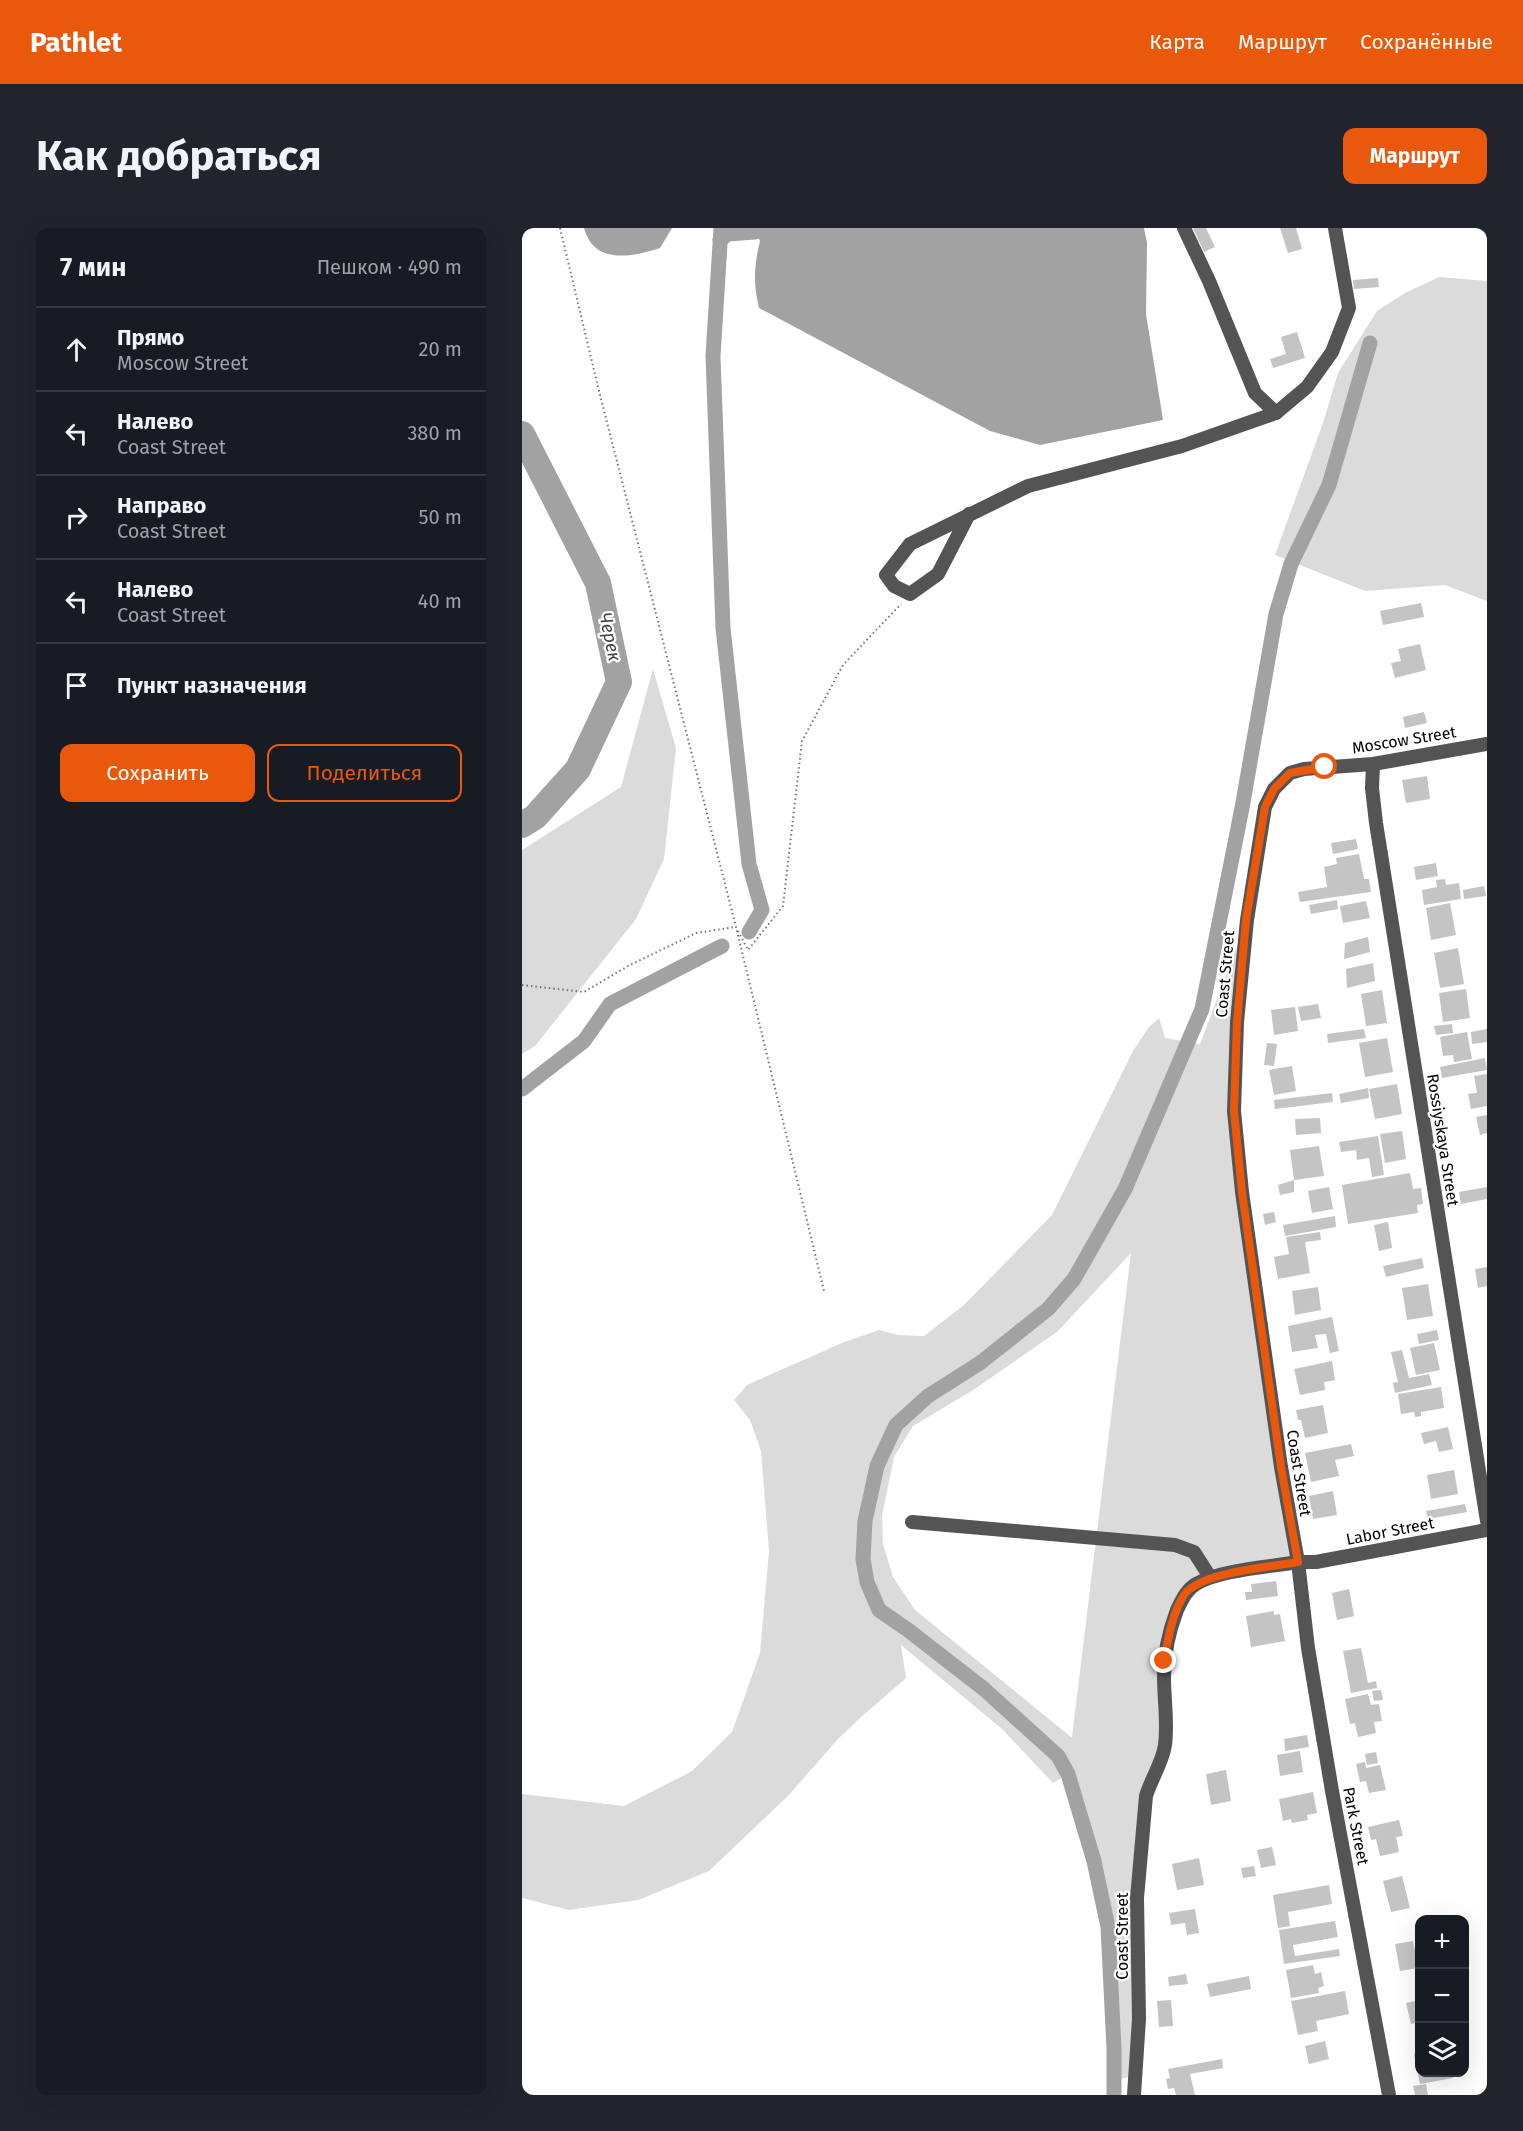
<!DOCTYPE html>
<html lang="ru">
<meta charset="utf-8">
<style>
body{margin:0;font-family:"Fira Sans",sans-serif;background:#20242c;color:#f1f3f6}
.controls{position:absolute;right:18px;bottom:18px;display:grid;overflow:hidden;border-radius:12px;box-shadow:0 6px 24px #0002}
.controls button{width:54px;height:54px;display:grid;place-items:center;padding:0;border:0;border-bottom:2px solid #363941;background:#171b24;color:#f1f3f6;font:30px sans-serif}
.stop{position:absolute;width:18px;height:18px;margin:-14px;border:4px solid #ea580c;border-radius:50%;background:#fff}
.stop.end{background:#ea580c;border-color:#fff;box-shadow:0 2px 6px #0008}
.list{margin:0;padding:0;list-style:none}
h2{display:flex;justify-content:space-between;align-items:center;height:78px;margin:0;padding:0 24px;font-size:26px}
h2 small{font-size:20px;font-weight:400;color:#9ea1a6}
.list li{display:grid;grid-template-columns:39px 1fr auto;gap:18px;align-items:center;box-sizing:border-box;height:84px;padding:0 24px;border-top:2px solid #363941}
.list b{display:block;font-size:22px;white-space:nowrap}
.list p{margin:0;font-size:20px;white-space:nowrap;color:#9ea1a6}
.list em{font-size:20px;font-style:normal;color:#9ea1a6}
.actions{display:flex;gap:12px;padding:18px 24px}
.actions a{flex:1;padding:14px 0;border:2px solid #ea580c;border-radius:12px;text-align:center;font-size:21px;color:#ea580c}
.actions .main{background:#ea580c;color:#fff}
.icon{flex:none;width:33px;height:33px;fill:none;stroke:currentColor;stroke-width:2;stroke-linecap:round;stroke-linejoin:round}
.map{position:relative;flex:none;width:965px;height:1867px;overflow:hidden;border-radius:12px}
header{display:flex;align-items:center;gap:36px;box-sizing:border-box;height:84px;padding:0 30px;background:#ea580c;color:#fff}
header strong{font-size:28px}
nav{display:flex;gap:33px;margin-inline-start:auto;font-size:21px}
.intro{display:flex;align-items:center;justify-content:space-between;box-sizing:border-box;height:144px;padding:0 36px}
h1{margin:0;font-size:42px}
.button{padding:15px 27px;border-radius:12px;background:#ea580c;color:#fff;font-size:21px;font-weight:700}
main{display:flex;gap:36px;padding:0 36px}
aside{flex:1;background:#171b24;border-radius:12px;box-shadow:0 6px 24px #0002}
.map>svg:first-child{display:block}
.green{fill:#dbdbdb;fill-rule:evenodd}
.water{fill:#a2a2a2}
.lines{fill:none;stroke-linecap:round;stroke-linejoin:round}
.canal{stroke:#a2a2a2;stroke-width:15}
.river{stroke:#a2a2a2;stroke-width:26}
.building{fill:#c4c4c4}
.path{stroke:#767676;stroke-width:2;stroke-dasharray:1.5 3;stroke-linecap:butt}
.minor{stroke:#545454;stroke-width:14}
.route{stroke:#ea580c;stroke-width:8}
.labels{text-anchor:middle;dominant-baseline:central;stroke-width:4.5;stroke-linejoin:round;paint-order:stroke}
.street-label{font-size:16px;fill:#000;stroke:#fff}
.water-label{font-size:18px;font-style:italic;fill:#434343;stroke:#fff}
</style>
<header>
<strong>Pathlet</strong>
<nav><a>Карта</a><a>Маршрут</a><a>Сохранённые</a></nav>
</header>
<div class="intro"><h1>Как добраться</h1><a class="button">Маршрут</a></div>
<main>
<aside>
<h2>7 мин<small>Пешком · 490 m</small></h2>
<ul class="list">
<li><svg class="icon" aria-label="ahead" viewBox="0 0 24 24"><path d="M12 20V5M6 11l6-6 6 6"/></svg><div><b>Прямо</b><p>Moscow Street</p></div><em>20 m</em></li>
<li><svg class="icon" aria-label="left" viewBox="0 0 24 24"><path d="M17 20v-9H6M10 6l-5 5 5 5"/></svg><div><b>Налево</b><p>Coast Street</p></div><em>380 m</em></li>
<li><svg class="icon" aria-label="right" viewBox="0 0 24 24"><path d="M7 20v-9h11M14 6l5 5-5 5"/></svg><div><b>Направо</b><p>Coast Street</p></div><em>50 m</em></li>
<li><svg class="icon" aria-label="left" viewBox="0 0 24 24"><path d="M17 20v-9H6M10 6l-5 5 5 5"/></svg><div><b>Налево</b><p>Coast Street</p></div><em>40 m</em></li>
<li><svg class="icon" aria-label="arrive" viewBox="0 0 24 24"><path d="M6 21V4h12l-3 4 3 4H6"/></svg><div><b>Пункт назначения</b></div></li>
</ul>
<div class="actions"><a class="main">Сохранить</a><a>Поделиться</a></div>
</aside>
<div class="map">
<svg width="965" height="1867" viewBox="0 0 965 1867">
<rect width="100%" height="100%" fill="#fff"/>
<!-- green -->
<g class="green">
<path d="M917,49L965,53V373L923,357L843,363L753,327L801,195L816,145L855,83L883,65Z"/>
<path d="M131,441L154,520L142,631L114,691L13,818L0,826V622L99,559Z"/>
<path d="M725,692L712,883L776,1334L672,1357L649,1397L644,1504L624,1568L614,1848L592,1852V1820L586,1699L572,1633L546,1546L531,1555L480,1501L379,1417L384,1450L338,1490L315,1512L267,1567L187,1643L116,1672L47,1682L0,1670V1566L102,1578L170,1543L210,1504L238,1425L247,1323L239,1223L228,1192L212,1172L225,1157L320,1115L357,1102L376,1107L402,1108L442,1077L530,987L611,823L627,799L637,790L643,810L678,816ZM609,1025L550,1509H549L393,1382L371,1349L361,1316L360,1288L372,1229L391,1198L451,1162L535,1104Z"/>
</g>
<!-- water -->
<g class="water">
<path d="M62,0H150L138,20C110,29 72,37 62,0Z"/>
<path d="M232,0H622L625,15L624,86L641,192L518,217L468,203L237,80C231,55 232,38 238,13Z"/>
</g>
<g class="lines">
<!-- canal -->
<g class="canal">
<path d="M199,0L191,128L201,400L227,636L240,682L227,704"/>
<path d="M198,12L206,6L233,4"/>
<path d="M0,861L62,813L88,776L200,718"/>
<path d="M592,1867V1820L586,1699L572,1633L546,1546L536,1528L462,1461L386,1402L357,1382L345,1354L341,1331L343,1293L355,1238L374,1197L406,1168L458,1135L526,1081L552,1051L603,961L680,781L720,580L754,386L769,336L807,257L848,115"/>
</g>
<!-- river -->
<path class="river" d="M0,206L76,355L97,454L56,541L13,589L0,597"/>
</g>
<!-- building -->
<g class="building">
<path d="M671,0H684L693,19L682,24Z"/>
<path d="M758,0H774L780,21L766,25Z"/>
<path d="M856,50L857,59L832,61L831,52Z"/>
<path d="M775,104L783,130L751,140L748,131L764,126L759,109Z"/>
<path d="M899,375L902,389L861,397L858,383Z"/>
<path d="M898,416L904,442L873,450L869,435L879,433L876,421Z"/>
<path d="M902,484L905,495L883,500L881,489Z"/>
<path d="M905,548L908,571L884,575L880,552Z"/>
<path d="M834,611L836,621L811,626L809,615Z"/>
<path d="M837,626L842,651H847L849,664L778,674L776,664L805,659L802,639L815,636L814,630Z"/>
<path d="M914,635L916,648L894,652L892,639Z"/>
<path d="M923,651L924,657L937,655L939,671L902,677L900,662L915,659L914,652Z"/>
<path d="M962,658L964,668L942,671L941,662Z"/>
<path d="M815,672L816,681L789,686L787,677Z"/>
<path d="M844,673L848,690L821,695L818,678Z"/>
<path d="M928,675L934,707L909,712L904,680Z"/>
<path d="M846,709L848,724L822,731L823,715Z"/>
<path d="M936,720L942,756L918,760L912,725Z"/>
<path d="M851,735L853,753L825,760L824,741Z"/>
<path d="M944,761L948,790L921,794L917,765Z"/>
<path d="M860,762L865,795L844,798L839,766Z"/>
<path d="M796,776L799,790L779,793L776,779Z"/>
<path d="M773,779L776,803L752,807L749,782Z"/>
<path d="M930,796L931,805L914,807L912,798Z"/>
<path d="M842,801L844,810L806,815L805,806Z"/>
<path d="M965,801V814L950,816L949,804Z"/>
<path d="M945,804L950,831L932,834L931,827L921,828L918,809Z"/>
<path d="M865,810L871,844L843,849L837,815Z"/>
<path d="M745,815L755,816L752,838L742,837Z"/>
<path d="M963,830L965,842L920,850L918,839Z"/>
<path d="M770,838L774,863L752,867L747,842Z"/>
<path d="M965,846V878L949,881L946,866L955,865L952,848Z"/>
<path d="M875,856L880,886L853,891L847,861Z"/>
<path d="M846,860L847,870L819,875L817,866Z"/>
<path d="M810,865L811,874L753,881L752,872Z"/>
<path d="M965,887V905L958,907L954,889Z"/>
<path d="M798,890L799,905L774,907L773,891Z"/>
<path d="M880,903L884,931L863,935L858,906Z"/>
<path d="M856,908L862,947L850,949L847,930L835,932L834,922L819,924L817,914Z"/>
<path d="M797,918L802,948L772,952L768,922Z"/>
<path d="M888,945L891,961L899,960L901,976L895,977L896,985L826,996L820,957Z"/>
<path d="M772,952V964L758,967L756,957Z"/>
<path d="M807,959L811,981L790,985L786,963Z"/>
<path d="M965,959V971L939,976L937,964Z"/>
<path d="M752,984L754,994L743,997L741,986Z"/>
<path d="M813,988L814,999L763,1008L761,997Z"/>
<path d="M866,994L870,1020L857,1023L852,997Z"/>
<path d="M798,1004L799,1012L783,1014L788,1045L756,1051L752,1029L767,1026L764,1009Z"/>
<path d="M900,1030L902,1040L864,1049L861,1038Z"/>
<path d="M965,1039V1058L956,1060L953,1041Z"/>
<path d="M906,1056L911,1088L885,1092L880,1060Z"/>
<path d="M796,1059L799,1082L773,1087L770,1063Z"/>
<path d="M810,1089L817,1123L808,1125L804,1106L793,1107L796,1120L770,1124L766,1098Z"/>
<path d="M915,1102L917,1112L897,1116L895,1106Z"/>
<path d="M912,1115L918,1142L894,1147L888,1120Z"/>
<path d="M880,1122L887,1150L907,1146L910,1157L873,1165L871,1155L876,1154L869,1124Z"/>
<path d="M810,1133L813,1152L802,1154L803,1162L778,1167L772,1141Z"/>
<path d="M919,1159L922,1180L899,1184V1188L893,1189L892,1184L879,1186L876,1166Z"/>
<path d="M801,1177L806,1205L783,1210L779,1192H776L774,1182Z"/>
<path d="M926,1199L931,1221L917,1224L914,1213L902,1216L899,1205Z"/>
<path d="M829,1216L832,1228L813,1232L817,1248L789,1254L783,1225Z"/>
<path d="M932,1242L936,1266L909,1271L905,1247Z"/>
<path d="M811,1263L815,1287L791,1291L787,1268Z"/>
<path d="M943,1276L945,1284L906,1291L904,1283Z"/>
<path d="M754,1353L756,1368L724,1372L723,1364H730L729,1356Z"/>
<path d="M827,1361L832,1388L815,1392L810,1365Z"/>
<path d="M752,1383V1387L758,1386L763,1413L729,1419L724,1388Z"/>
<path d="M839,1420L846,1455L854,1453L855,1460L829,1465L821,1423Z"/>
<path d="M859,1462L861,1472L852,1473L850,1463Z"/>
<path d="M846,1466L849,1477L857,1476L860,1493L852,1494L854,1505L836,1509L833,1495L828,1496L823,1471Z"/>
<path d="M785,1507L787,1519L763,1523L762,1511Z"/>
<path d="M778,1523L781,1544L758,1548L755,1527Z"/>
<path d="M854,1524L856,1535L845,1537L843,1526Z"/>
<path d="M843,1534L844,1540L858,1537L864,1562L847,1565L844,1553L838,1554L834,1536Z"/>
<path d="M704,1542L709,1573L689,1577L684,1546Z"/>
<path d="M791,1564L795,1585L785,1587L786,1592L770,1595L769,1591L761,1593L757,1571Z"/>
<path d="M877,1592L881,1608L874,1609L877,1624L858,1628L854,1611L849,1612L846,1599Z"/>
<path d="M750,1619L754,1637L739,1640L735,1622Z"/>
<path d="M677,1630L682,1657L655,1662L650,1636Z"/>
<path d="M732,1638L734,1648L721,1650L719,1640Z"/>
<path d="M880,1648L888,1680L869,1684L861,1653Z"/>
<path d="M807,1657L810,1676L766,1684L768,1698L756,1700L751,1667Z"/>
<path d="M673,1681L677,1705L665,1707L663,1695L649,1697L647,1685Z"/>
<path d="M813,1693L816,1709L771,1717L773,1728L817,1721L818,1728L762,1736L757,1702Z"/>
<path d="M891,1713L896,1740L878,1743L873,1716Z"/>
<path d="M791,1737L793,1746L799,1744L802,1758L796,1760L797,1765L769,1770L764,1742Z"/>
<path d="M664,1746L666,1756L647,1758L646,1749Z"/>
<path d="M727,1748L729,1761L688,1769L685,1756Z"/>
<path d="M823,1763L827,1786L794,1793L796,1803L776,1807L769,1773Z"/>
<path d="M649,1772L651,1798L637,1799L635,1773Z"/>
<path d="M898,1772V1794L889,1796L884,1775Z"/>
<path d="M803,1813L807,1831L787,1836L783,1818Z"/>
<path d="M898,1825V1844H930L931,1850L898,1856L892,1826Z"/>
<path d="M700,1831L701,1840L668,1846L673,1867H654L652,1860L646,1861L644,1851L648,1850L646,1841Z"/>
<path d="M904,1856L906,1867H893L891,1858Z"/>
</g>
<g class="lines">
<!-- path -->
<g class="path">
<path d="M38,0L77,163L214,699L302,1063"/>
<path d="M216,703L226,722L261,678L280,513L321,437L379,376"/>
<path d="M0,757L62,764L106,738L174,705L213,699"/>
</g>
<!-- minor -->
<g class="minor">
<path d="M662,0L687,53L733,165L754,185"/>
<path d="M447,286L416,346L388,366L372,358L364,347L388,316L506,258L660,218L754,185L785,159L810,124L827,80L813,0"/>
<path d="M851,536L850,560L854,595L965,1293"/>
<path d="M390,1294L653,1317L672,1324L688,1349"/>
<path d="M612,1867L617,1791L615,1670L624,1568C629,1551 640,1536 643,1517C646,1494 642,1472 642,1449C642,1426 647,1403 655,1382C660,1372 664,1362 674,1356C697,1342 748,1339 776,1334L759,1239L720,964L712,883L715,794L725,692L743,579L752,561L768,545L782,541L851,536L965,516"/>
<path d="M867,1867L810,1563L786,1420L776,1334H794L965,1302"/>
</g>
</g>
<g class="lines">
<!-- route -->
<path class="route" d="M642,1433C646,1411 650,1386 662,1367C678,1344 748,1339 776,1334L759,1239L720,964L712,883L715,794L724,692L743,579L752,561L768,545L803,539"/>
</g>
<g class="labels">
<!-- street labels -->
<g class="street-label">
<text transform="translate(882 512) rotate(-9)">Moscow Street</text>
<text transform="translate(703 746) rotate(-85)">Coast Street</text>
<text transform="translate(921 912) rotate(81)">Rossiyskaya Street</text>
<text transform="translate(777 1245) rotate(81)">Coast Street</text>
<text transform="translate(868 1303) rotate(-11)">Labor Street</text>
<text transform="translate(834 1598) rotate(79)">Park Street</text>
<text transform="translate(600 1708) rotate(-90)">Coast Street</text>
</g>
<!-- water labels -->
<g class="water-label">
<text transform="translate(88 409) rotate(78)">Черек</text>
</g>
</g>
</svg>
<div class="controls">
<button>+</button>
<button>−</button>
<button><svg class="icon" aria-label="layers" viewBox="0 0 24 24"><path d="M12 4l9 5-9 5-9-5zM3 14l9 5 9-5"/></svg></button>
</div>
<div class="stop" style="left:803px;top:539px"></div>
<div class="stop end" style="left:642px;top:1433px"></div>
</div>
</main>
